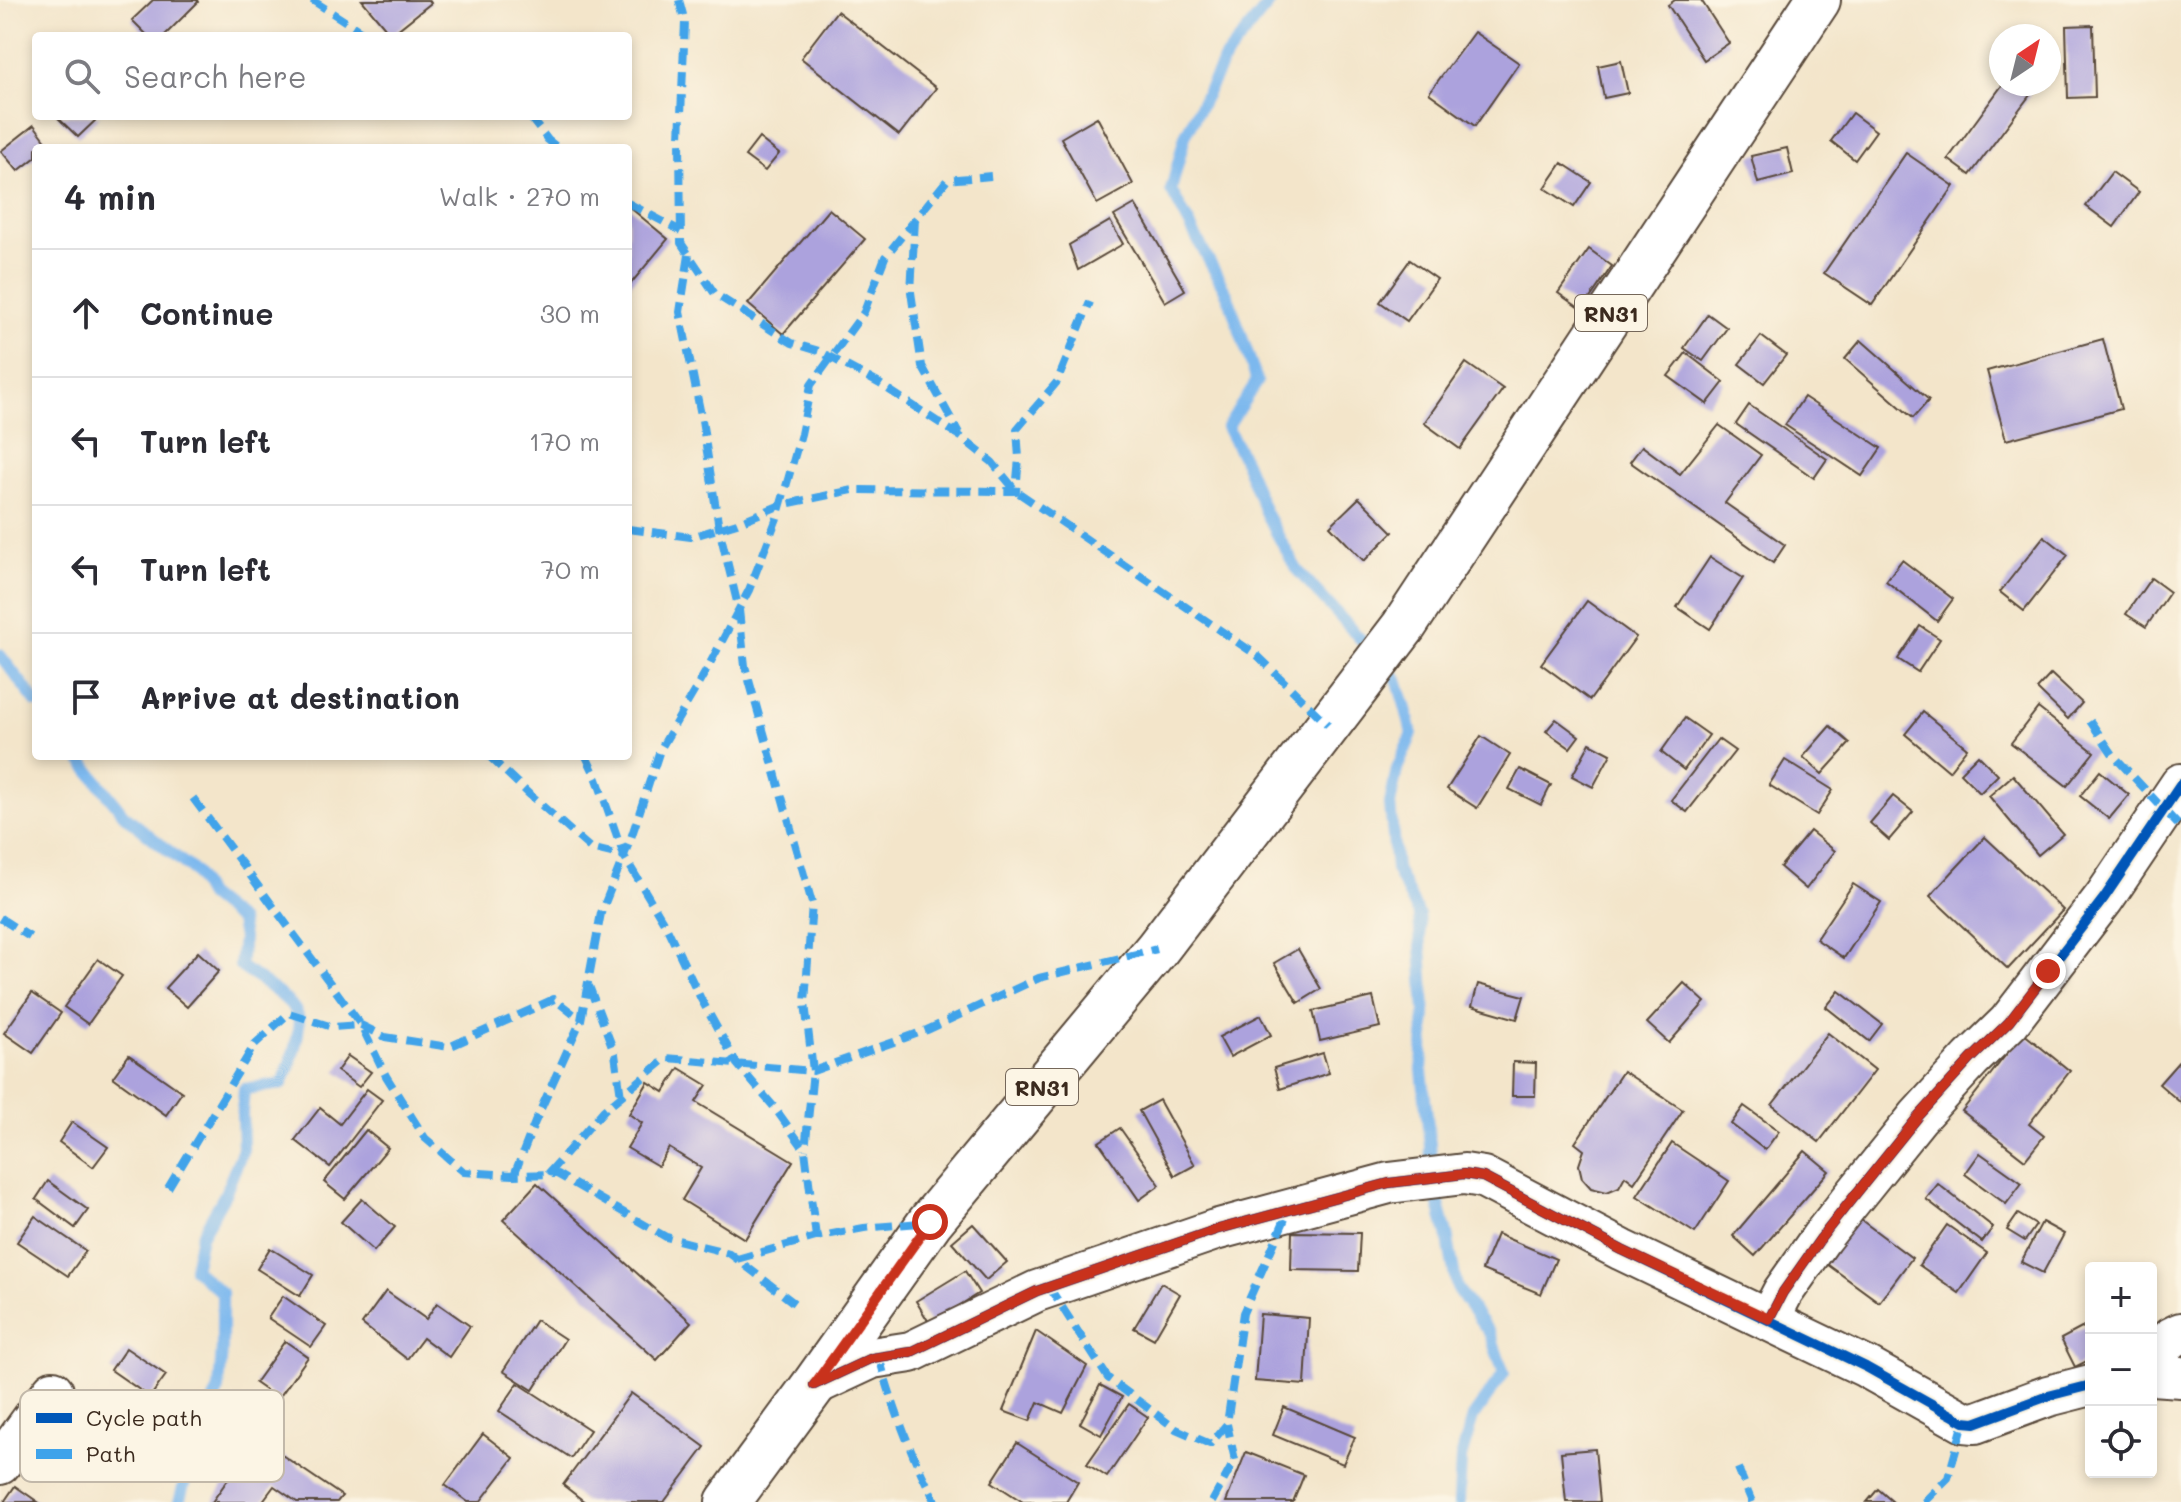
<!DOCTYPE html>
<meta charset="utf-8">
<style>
body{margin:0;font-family:Mali,sans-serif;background:#f7f7f7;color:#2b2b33}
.controls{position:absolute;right:24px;bottom:24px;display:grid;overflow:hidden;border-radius:8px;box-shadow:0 4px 12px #0003}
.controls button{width:72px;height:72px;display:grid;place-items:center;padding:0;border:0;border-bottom:2px solid #e1e1e2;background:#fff;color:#2b2b33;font:40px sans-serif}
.compass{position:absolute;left:1989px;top:24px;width:72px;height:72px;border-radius:50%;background:#fff;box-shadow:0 4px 12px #0003;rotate:35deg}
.stop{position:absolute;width:24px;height:24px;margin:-18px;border:6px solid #c8321e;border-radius:50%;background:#fff}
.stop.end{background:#c8321e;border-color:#fff;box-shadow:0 2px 8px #0008}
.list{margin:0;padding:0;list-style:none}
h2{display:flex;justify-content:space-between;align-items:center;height:104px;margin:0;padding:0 32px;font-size:34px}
h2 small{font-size:26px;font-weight:400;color:#7c7c81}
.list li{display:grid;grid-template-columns:52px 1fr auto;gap:24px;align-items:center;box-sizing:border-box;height:128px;padding:0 32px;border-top:2px solid #e1e1e2}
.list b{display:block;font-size:30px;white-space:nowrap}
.list em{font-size:26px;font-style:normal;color:#7c7c81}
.icon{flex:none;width:44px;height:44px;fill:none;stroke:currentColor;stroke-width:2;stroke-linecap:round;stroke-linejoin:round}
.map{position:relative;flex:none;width:2181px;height:1502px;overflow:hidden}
.search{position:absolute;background:#fff;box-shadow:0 4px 12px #0003;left:32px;top:32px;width:600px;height:88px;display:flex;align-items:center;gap:20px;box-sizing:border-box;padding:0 28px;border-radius:8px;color:#7c7c81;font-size:30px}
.panel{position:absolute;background:#fff;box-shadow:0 4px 12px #0003;left:32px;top:144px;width:600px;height:616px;border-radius:8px}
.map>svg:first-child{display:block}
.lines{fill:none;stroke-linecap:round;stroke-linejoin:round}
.stream{stroke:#7cb8ee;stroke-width:12}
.building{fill:#aca2dd}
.street-casing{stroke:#574638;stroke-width:44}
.primary-casing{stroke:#574638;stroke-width:48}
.street{stroke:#fff;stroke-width:40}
.primary{stroke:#fff;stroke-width:44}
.quiet{stroke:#3fa3ea;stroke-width:8;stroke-dasharray:16 8;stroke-linecap:butt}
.cycleway-casing{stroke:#fcf5e5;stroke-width:15}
.cycleway{stroke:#0057b8;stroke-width:10}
.route{stroke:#c8321e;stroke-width:10}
.labels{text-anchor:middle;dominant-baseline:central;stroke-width:6;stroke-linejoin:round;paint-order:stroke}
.shield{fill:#fcf5e5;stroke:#75675a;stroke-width:2}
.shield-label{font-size:22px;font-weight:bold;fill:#3b2a1e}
.key{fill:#fcf5e5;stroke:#c2b8a9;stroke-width:2}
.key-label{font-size:22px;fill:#3b2a1e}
</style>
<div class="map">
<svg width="2181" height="1502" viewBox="0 0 2181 1502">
<rect width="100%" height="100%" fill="#fcf5e5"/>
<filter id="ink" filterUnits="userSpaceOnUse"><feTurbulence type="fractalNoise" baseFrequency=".0125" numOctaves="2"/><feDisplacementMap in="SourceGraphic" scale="16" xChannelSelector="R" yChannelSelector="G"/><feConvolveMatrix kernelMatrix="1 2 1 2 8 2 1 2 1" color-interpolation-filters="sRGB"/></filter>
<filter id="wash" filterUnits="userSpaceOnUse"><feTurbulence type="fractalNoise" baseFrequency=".006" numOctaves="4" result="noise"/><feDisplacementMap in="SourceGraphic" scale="32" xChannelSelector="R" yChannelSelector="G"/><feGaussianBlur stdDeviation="1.8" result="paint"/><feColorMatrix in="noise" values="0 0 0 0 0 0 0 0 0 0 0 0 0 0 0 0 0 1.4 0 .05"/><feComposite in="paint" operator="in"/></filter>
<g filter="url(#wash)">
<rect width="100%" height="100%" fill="#f3e5ca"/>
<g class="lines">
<!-- stream -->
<g class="stream">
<path d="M1272,0L1225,58L1185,136L1171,190L1228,296L1257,381L1227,427L1245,462L1266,514L1297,570L1397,679L1406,709L1412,734L1397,769L1390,804L1396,869L1419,915L1425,1011L1422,1070L1432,1164"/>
<path d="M0,655L36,702"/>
<path d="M78,756L124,815L195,872L207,895L240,921L243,938L240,966C254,977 294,1000 298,1016C302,1032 289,1069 282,1084L244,1089L242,1113L243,1149L225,1194L201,1236L194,1269L222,1293V1348L219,1389L198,1437L179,1502"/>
<path d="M1437,1197L1447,1234L1457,1288L1490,1334L1504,1373L1473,1417L1461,1458L1459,1502"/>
</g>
</g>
<g id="blocks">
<!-- building -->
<g class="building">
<path d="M153,0H197L198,2L164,36H148L132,20Z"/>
<path d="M362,0H429L431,3L391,35Z"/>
<path d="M1675,0H1701L1729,43L1704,60L1668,5Z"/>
<path d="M837,11L936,88L899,135L801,58Z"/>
<path d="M2093,25L2095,97L2068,98L2066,26Z"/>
<path d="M1474,32L1519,63L1475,126L1429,93Z"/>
<path d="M1621,61L1628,93L1604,98L1598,66Z"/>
<path d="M2003,84H2015L2030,95L1970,175L1948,159Z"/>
<path d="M1852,113L1876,131L1855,160L1831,141Z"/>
<path d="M56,116H100L78,137Z"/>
<path d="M1097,117L1133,184L1097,204L1061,138Z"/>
<path d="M34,125L50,146L36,148V157L18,171L1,151Z"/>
<path d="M759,138L779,154L765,171L745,156Z"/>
<path d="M1787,148L1793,174L1758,183L1751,156Z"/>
<path d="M1906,153L1954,186L1872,305L1824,273Z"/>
<path d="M1562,163L1591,182L1574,207L1545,188Z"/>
<path d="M2112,172L2139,192L2114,227L2086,206Z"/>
<path d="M1135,204L1185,290L1165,302L1114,216Z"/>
<path d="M628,206L668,239L628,287Z"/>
<path d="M829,209L865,239L783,334L748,304Z"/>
<path d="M1110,221L1123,244L1078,270L1069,245Z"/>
<path d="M1589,249L1612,266L1582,310L1558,293Z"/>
<path d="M1410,260L1437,279L1407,321L1380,302Z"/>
<path d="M1708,314L1727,328L1703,361L1684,348Z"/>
<path d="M1761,336L1786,355L1764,383L1739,364Z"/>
<path d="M2103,339L2121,409L2006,440L1987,371Z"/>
<path d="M1861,340L1929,400L1913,418L1845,359Z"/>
<path d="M1686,353L1724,382L1707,404L1668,376Z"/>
<path d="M1466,363L1503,389L1460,449L1424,423Z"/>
<path d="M1804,397L1881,448L1862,476L1785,425Z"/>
<path d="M1749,405L1827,459L1814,478L1736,424Z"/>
<path d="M1719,425L1761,455L1725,503L1785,545L1773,563L1630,462L1642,446L1680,474Z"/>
<path d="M1359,498L1393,532L1364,561L1330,526Z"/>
<path d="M2044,536L2068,555L2024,611L2000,592Z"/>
<path d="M1710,557L1743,578L1710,629L1677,607Z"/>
<path d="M1902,560L1953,599L1937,621L1886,581Z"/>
<path d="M2151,578L2170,592L2146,627L2126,614Z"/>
<path d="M1587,601L1636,637L1590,700L1541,664Z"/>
<path d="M1920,626L1940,639L1918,672L1898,659Z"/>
<path d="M2051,674L2082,703L2068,719L2037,689Z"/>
<path d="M2038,708L2094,752L2067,786L2011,743Z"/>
<path d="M1923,712L1967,748L1949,771L1905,734Z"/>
<path d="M1685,718L1709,735L1684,770L1661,752Z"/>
<path d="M1556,719L1579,736L1570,748L1546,731Z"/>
<path d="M1830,726L1850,743L1822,774L1803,757Z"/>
<path d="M1481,736L1510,755L1477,808L1447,789Z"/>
<path d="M1718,739L1735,751L1687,812L1671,800Z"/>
<path d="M1590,743L1611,754L1593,787L1572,776Z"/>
<path d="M1978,755L1998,775L1980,793L1960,773Z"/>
<path d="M1785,760L1833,790L1817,815L1769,785Z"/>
<path d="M1520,769L1551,785L1541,805L1509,789Z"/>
<path d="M2100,771L2129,795L2109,819L2080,796Z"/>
<path d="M2013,775L2063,834L2038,855L1989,796Z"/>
<path d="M1893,796L1913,812L1889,840L1870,823Z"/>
<path d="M1810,831L1835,851L1806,889L1780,867Z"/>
<path d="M1985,837L2063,910L2008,969L1930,896Z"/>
<path d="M1853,884L1881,902L1844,958L1816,939Z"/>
<path d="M1298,949L1321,989L1298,1003L1274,963Z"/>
<path d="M198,952L219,971L187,1007L165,988Z"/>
<path d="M98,959L122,976L88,1024L64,1007Z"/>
<path d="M1684,983L1705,1002L1669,1043L1647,1023Z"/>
<path d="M1478,984L1524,996L1517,1019L1472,1006Z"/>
<path d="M1839,991L1882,1024L1869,1041L1826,1007Z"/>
<path d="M32,993L61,1013L33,1053L4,1033Z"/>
<path d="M1373,997L1380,1027L1320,1041L1313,1011Z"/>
<path d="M1261,1015L1271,1035L1230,1057L1219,1037Z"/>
<path d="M1828,1033L1875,1070L1819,1142L1772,1105Z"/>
<path d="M2023,1033L2070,1071L2029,1124L2044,1136L2025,1160L1962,1111Z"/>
<path d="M1323,1053L1329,1073L1280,1089L1274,1068Z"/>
<path d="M129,1055L182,1092L166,1115L113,1077Z"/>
<path d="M348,1056L371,1072L359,1087L337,1071Z"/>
<path d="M2181,1059V1103L2159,1084Z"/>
<path d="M1513,1062L1536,1063L1535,1096H1512Z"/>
<path d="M679,1068L707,1085L696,1102L793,1161L745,1239L682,1200L701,1168L669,1148L658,1166L627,1148L642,1123L629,1114L648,1082L664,1092Z"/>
<path d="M1623,1071L1683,1110L1634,1183L1625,1176L1619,1187L1607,1192L1591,1188L1582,1178L1579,1165L1584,1150L1575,1143Z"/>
<path d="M367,1089L382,1100L330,1167L295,1140L320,1108L340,1124Z"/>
<path d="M1159,1100L1195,1165L1175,1176L1139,1111Z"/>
<path d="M1744,1106L1779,1131L1765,1150L1731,1124Z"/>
<path d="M72,1122L108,1147L93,1167L59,1142Z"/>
<path d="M1120,1128L1160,1185L1139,1200L1099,1142Z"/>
<path d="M366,1130L388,1148L345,1199L324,1182Z"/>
<path d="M1672,1143L1729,1181L1695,1233L1637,1196Z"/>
<path d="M1805,1151L1829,1171L1755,1256L1733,1236Z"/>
<path d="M1980,1153L2022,1183L2006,1204L1965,1174Z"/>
<path d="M48,1181L88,1210L75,1228L36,1199Z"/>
<path d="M537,1183L691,1322L657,1360L503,1220Z"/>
<path d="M1938,1184L1993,1227L1982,1242L1926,1199Z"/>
<path d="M362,1199L395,1227L374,1251L341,1222Z"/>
<path d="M1853,1214L1912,1258L1879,1302L1820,1259Z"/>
<path d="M2018,1214L2036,1225L2025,1241L2007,1230Z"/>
<path d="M35,1216L86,1251L68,1276L17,1242Z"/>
<path d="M2042,1222L2064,1234L2043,1273L2021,1262Z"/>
<path d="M973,1224L1007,1262L986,1280L952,1242Z"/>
<path d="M1947,1225L1987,1253L1959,1293L1919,1265Z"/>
<path d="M1292,1232L1360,1233L1358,1271L1291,1270Z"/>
<path d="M1497,1234L1556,1259L1541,1294L1482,1270Z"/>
<path d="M270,1248L313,1275L300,1296L257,1269Z"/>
<path d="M965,1271L979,1293L930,1324L916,1301Z"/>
<path d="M1161,1283L1180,1294L1154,1339L1134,1328Z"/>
<path d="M386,1291L426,1319L437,1303L470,1326L449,1357L423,1338L407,1359L362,1324Z"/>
<path d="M283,1296L326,1326L311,1347L268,1318Z"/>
<path d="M1260,1314L1309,1318L1305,1385L1255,1381Z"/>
<path d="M536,1320L565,1339L533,1390L503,1371Z"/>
<path d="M2091,1323V1359L2075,1367L2061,1339Z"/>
<path d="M1036,1331L1087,1366L1063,1413L1038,1402L1030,1421L1003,1411Z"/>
<path d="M285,1341L308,1357L278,1399L255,1383Z"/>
<path d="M126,1348L166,1375L150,1397L111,1370Z"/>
<path d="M518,1383L590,1430L571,1458L499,1411Z"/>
<path d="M1100,1385L1122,1397L1101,1435L1080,1423Z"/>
<path d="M631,1393L705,1447L664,1502H585L563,1485Z"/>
<path d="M1129,1404L1148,1417L1107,1477L1087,1464Z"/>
<path d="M1284,1407L1355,1437L1343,1464L1273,1435Z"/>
<path d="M483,1434L514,1458L480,1502H468L445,1485Z"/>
<path d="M257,1438L342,1496L337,1502H297L274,1486L262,1502H212Z"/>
<path d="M1017,1443L1078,1482L1066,1502H1023L992,1482Z"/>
<path d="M1595,1449L1600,1502H1566L1561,1452Z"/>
<path d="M1246,1452L1304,1475L1293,1502H1226Z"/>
<path d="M15,1486L38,1502H4Z"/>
<path d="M1878,1489L1893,1502H1867Z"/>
</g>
</g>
</g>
<g filter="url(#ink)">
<use href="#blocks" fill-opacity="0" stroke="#574638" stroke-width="2"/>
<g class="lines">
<defs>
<g id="street">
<path d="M1769,1319L1783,1292L1821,1238L1847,1205L1918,1117L1971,1059L2009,1022L2104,898L2181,784"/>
<path d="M2151,1358L2171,1338L2181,1333"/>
<path d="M2151,1375L2181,1377"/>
<path d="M814,1385L872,1358L911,1352L1037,1291L1215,1230L1389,1183L1464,1174L1483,1177L1622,1250L1866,1367L1964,1422L1975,1423L2048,1396L2091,1385"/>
<path d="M0,1464L53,1391"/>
</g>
<path id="primary" d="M728,1502L814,1385L930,1222L1157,949L1404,626L1818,0"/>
</defs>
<!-- street casing -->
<use href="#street" class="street-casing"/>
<!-- primary casing -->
<use href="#primary" class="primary-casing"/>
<!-- street -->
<use href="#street" class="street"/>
<!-- primary -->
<use href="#primary" class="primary"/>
<!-- quiet -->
<g class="quiet">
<path d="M312,0L368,36"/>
<path d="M679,0L685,22L680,138L681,243L715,294L792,343L819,351L880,384L961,437L992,462L1016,491L1258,656L1328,725"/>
<path d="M529,116L548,140L558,148"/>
<path d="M628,203L681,231"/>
<path d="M915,219L911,292L922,366L959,433"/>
<path d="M689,255L680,312L702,420L719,528L739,610L745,666L812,903L805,1003L813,1071L805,1150"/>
<path d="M628,529L691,537L737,523L781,505L853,490L1016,491L1019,458L1017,429L1057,382L1090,302"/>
<path d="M2090,721L2114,756L2181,828"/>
<path d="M489,756L530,795L590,848L624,856"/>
<path d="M586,756L597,779L624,856L666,926L701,999L737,1064L774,1107L805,1150L816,1237"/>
<path d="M193,798L361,1025L386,1076L425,1138L464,1172L514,1175L557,1174L666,1237L729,1253L794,1303"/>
<path d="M0,918L30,937"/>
<path d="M589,986L615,1054L621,1096"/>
<path d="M548,1174L604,1110L667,1058L813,1071L927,1030L1039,978L1157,949"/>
<path d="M514,1175L535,1122L581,1020L601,913L631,838L660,750L706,671L749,590L777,518L801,434L811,385L864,312L885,257L947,180L991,176"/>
<path d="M168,1188L255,1044L289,1013L332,1027L361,1025L385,1037L449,1047L554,999L581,1020"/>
<path d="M737,1259L816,1237L864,1228L930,1222"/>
<path d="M1049,1287L1108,1378L1176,1429L1210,1444L1227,1424L1243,1313L1289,1210"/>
<path d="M879,1357C893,1407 911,1456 936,1502"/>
<path d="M1738,1468L1752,1502"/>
<path d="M1212,1502L1235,1460L1227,1424"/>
<path d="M1924,1502L1948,1478L1964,1422"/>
</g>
<defs>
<g id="cycleway">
<path d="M1769,1319L1783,1292L1821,1238L1847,1205L1918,1117L1971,1059L2009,1022L2104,898L2181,784"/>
<path d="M814,1385L872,1358L911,1352L1037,1291L1215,1230L1389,1183L1464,1174L1483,1177L1622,1250L1866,1367L1964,1422L1975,1423L2048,1396L2091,1385"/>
</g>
</defs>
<!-- cycleway casing -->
<use href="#cycleway" class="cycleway-casing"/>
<!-- cycleway -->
<use href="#cycleway" class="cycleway"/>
</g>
</g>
<g class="lines" filter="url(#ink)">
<!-- route -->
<path class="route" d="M930,1222L814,1385L872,1358L911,1352L1037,1291L1215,1230L1389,1183L1464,1174L1483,1177L1622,1250L1769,1319L1783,1292L1821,1238L1847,1205L1918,1117L1971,1059L2009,1022L2048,971"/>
</g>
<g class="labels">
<!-- shield labels -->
<g class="shield">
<rect x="1575" y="295" width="72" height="36" rx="6"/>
<rect x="1006" y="1069" width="72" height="36" rx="6"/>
</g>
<g class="shield-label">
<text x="1611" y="313">RN31</text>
<text x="1042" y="1087">RN31</text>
</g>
</g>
<!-- legend -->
<rect x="20" y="1390" width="264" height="92" rx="12" class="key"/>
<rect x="36" y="1413" width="36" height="10" fill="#0057b8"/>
<rect x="36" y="1449" width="36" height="10" fill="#3fa3ea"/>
<g class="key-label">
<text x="86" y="1426">Cycle path</text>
<text x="86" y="1462">Path</text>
</g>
</svg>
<div class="controls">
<button>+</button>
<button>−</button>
<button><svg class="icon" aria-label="locate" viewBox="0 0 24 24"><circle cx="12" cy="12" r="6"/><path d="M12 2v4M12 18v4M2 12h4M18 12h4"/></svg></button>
</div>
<svg class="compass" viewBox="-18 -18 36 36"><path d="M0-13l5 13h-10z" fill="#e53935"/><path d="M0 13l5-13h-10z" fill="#7c7c81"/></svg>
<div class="stop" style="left:930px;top:1222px"></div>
<div class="stop end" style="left:2048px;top:971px"></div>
<div class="search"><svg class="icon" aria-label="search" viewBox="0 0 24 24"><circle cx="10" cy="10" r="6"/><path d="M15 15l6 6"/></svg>Search here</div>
<section class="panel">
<h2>4 min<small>Walk · 270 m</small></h2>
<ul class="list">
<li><svg class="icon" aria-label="ahead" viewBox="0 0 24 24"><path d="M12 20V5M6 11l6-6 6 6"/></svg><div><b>Continue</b></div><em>30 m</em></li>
<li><svg class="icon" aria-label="left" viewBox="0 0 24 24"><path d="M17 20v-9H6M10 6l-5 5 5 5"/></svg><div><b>Turn left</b></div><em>170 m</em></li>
<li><svg class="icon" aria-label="left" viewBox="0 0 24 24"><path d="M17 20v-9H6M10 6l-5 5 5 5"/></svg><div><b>Turn left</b></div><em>70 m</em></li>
<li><svg class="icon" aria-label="arrive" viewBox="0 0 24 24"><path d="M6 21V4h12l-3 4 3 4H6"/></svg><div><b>Arrive at destination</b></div></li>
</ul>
</section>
</div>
